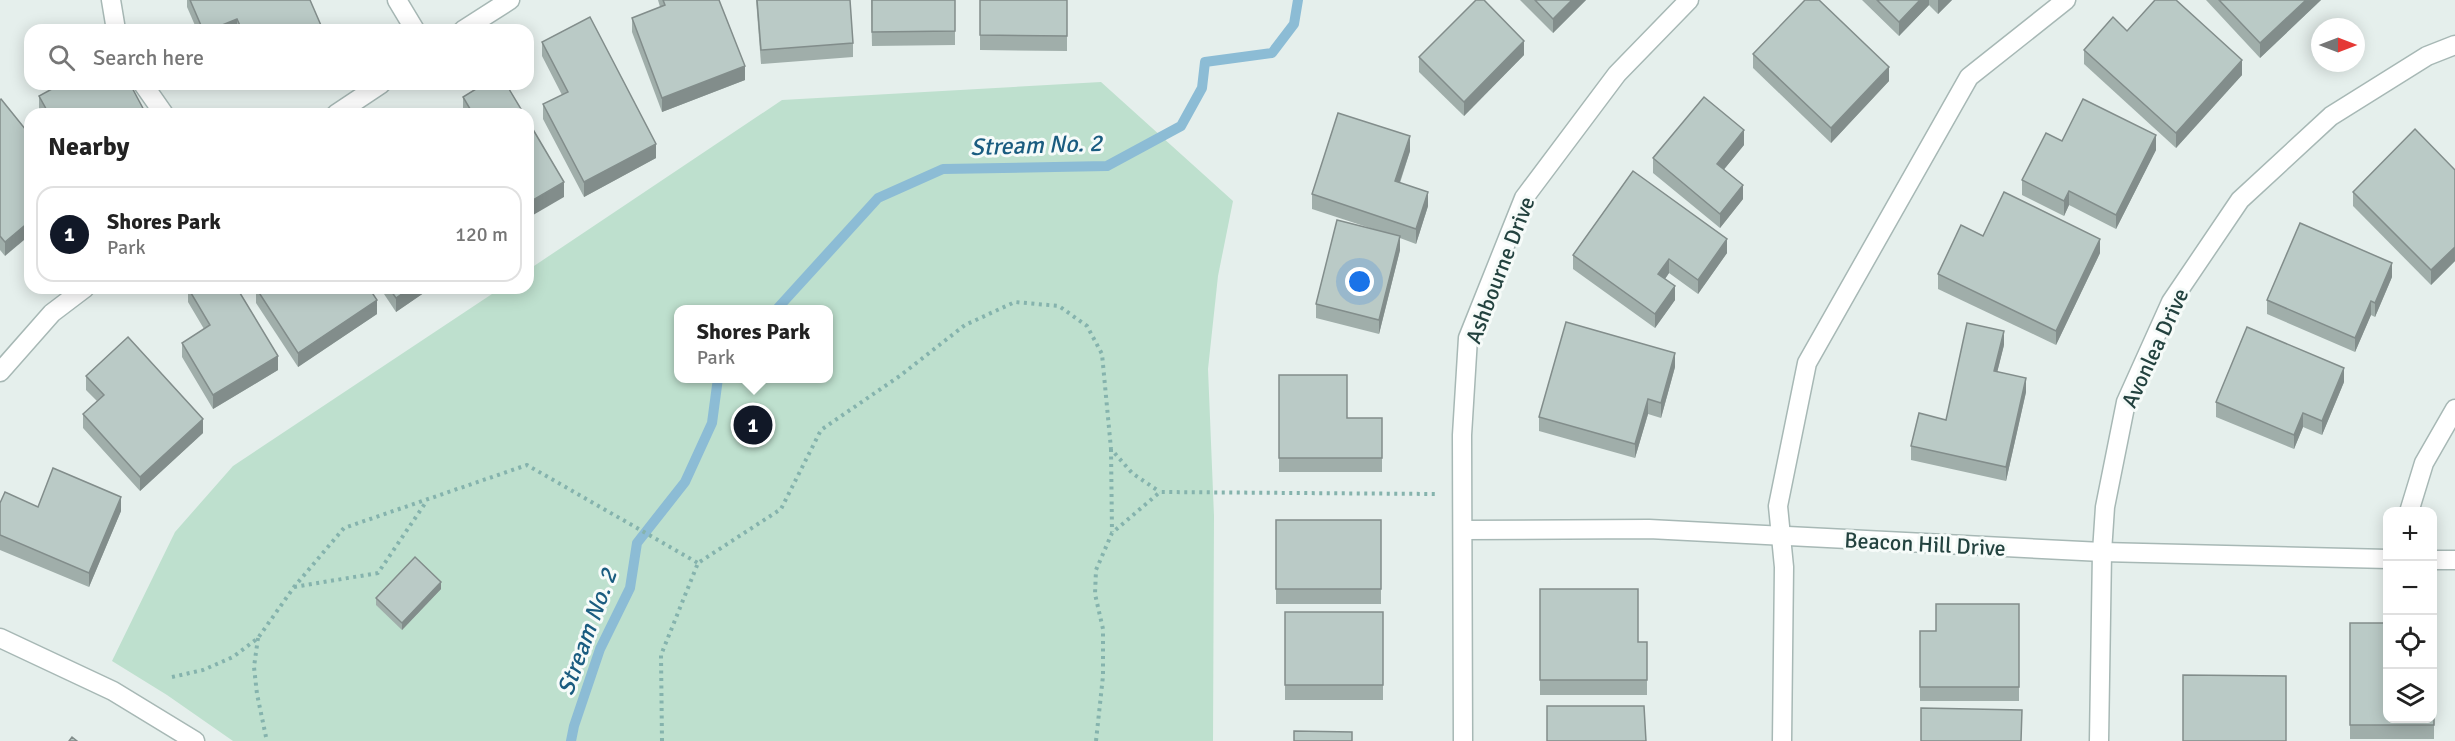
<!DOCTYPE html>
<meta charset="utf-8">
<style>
body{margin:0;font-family:Signika,sans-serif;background:#f2f2f2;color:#222}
.controls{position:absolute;right:18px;bottom:18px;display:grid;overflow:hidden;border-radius:12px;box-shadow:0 3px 15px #0003}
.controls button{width:54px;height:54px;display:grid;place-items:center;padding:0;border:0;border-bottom:2px solid #e0e0e0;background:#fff;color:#222;font:30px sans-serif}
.compass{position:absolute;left:2311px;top:18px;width:54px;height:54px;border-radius:50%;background:#fff;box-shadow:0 3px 15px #0003;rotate:90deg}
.you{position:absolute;left:1360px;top:282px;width:21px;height:21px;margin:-15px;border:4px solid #fff;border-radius:50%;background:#1a73e8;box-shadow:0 0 0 9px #1a73e833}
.badge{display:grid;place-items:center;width:39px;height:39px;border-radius:50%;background:#111827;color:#fff;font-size:20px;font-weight:700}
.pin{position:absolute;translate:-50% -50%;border:3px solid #fff;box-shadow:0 2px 6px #0006}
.popup{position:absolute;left:674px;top:305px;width:159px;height:78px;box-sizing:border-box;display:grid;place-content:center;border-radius:12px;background:#fff;filter:drop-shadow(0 2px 4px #0005);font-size:20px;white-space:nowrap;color:#767676}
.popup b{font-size:22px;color:#222}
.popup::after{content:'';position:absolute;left:50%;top:100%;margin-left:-12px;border:12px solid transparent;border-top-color:#fff}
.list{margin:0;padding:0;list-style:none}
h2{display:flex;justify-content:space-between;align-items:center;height:78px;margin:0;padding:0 24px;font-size:26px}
h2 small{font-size:20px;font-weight:400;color:#767676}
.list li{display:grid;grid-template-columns:39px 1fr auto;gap:18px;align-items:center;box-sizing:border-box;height:96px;margin:0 12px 12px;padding:0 12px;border:2px solid #e0e0e0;border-radius:18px}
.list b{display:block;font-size:22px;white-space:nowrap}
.list p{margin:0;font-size:20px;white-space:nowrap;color:#767676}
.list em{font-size:20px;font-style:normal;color:#767676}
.icon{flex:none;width:33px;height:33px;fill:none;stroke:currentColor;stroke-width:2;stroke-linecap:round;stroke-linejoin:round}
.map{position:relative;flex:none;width:2455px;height:741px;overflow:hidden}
.search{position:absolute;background:#fff;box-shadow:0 3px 15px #0003;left:24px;top:24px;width:510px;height:66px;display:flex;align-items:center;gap:15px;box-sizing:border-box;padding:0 21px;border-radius:18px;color:#767676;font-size:22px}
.panel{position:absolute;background:#fff;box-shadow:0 3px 15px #0003;left:24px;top:108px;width:510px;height:186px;border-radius:18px}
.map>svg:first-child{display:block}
.green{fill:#bee0ce;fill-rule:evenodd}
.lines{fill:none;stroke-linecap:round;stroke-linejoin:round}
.stream{stroke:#8cbcd5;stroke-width:10}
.service-casing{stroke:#a7b8b5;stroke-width:21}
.minor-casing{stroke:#a7b8b5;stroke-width:21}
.tertiary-casing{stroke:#a7b8b5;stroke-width:21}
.path{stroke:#85b3ad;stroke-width:4;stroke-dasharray:3 4.5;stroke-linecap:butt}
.service{stroke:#fff;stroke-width:18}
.minor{stroke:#fff;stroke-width:18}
.tertiary{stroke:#fff;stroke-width:18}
.wall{fill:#a0aeaa}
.shaded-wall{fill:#828d8b}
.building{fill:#bacac6;stroke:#828d8b;stroke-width:1.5}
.labels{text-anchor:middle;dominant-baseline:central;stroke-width:6;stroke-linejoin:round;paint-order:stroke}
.street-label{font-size:22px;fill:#23423f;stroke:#f6fbf9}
.water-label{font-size:24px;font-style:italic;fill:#1a5c80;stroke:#f6fbf9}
</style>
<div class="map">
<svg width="2455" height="741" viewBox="0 0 2455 741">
<rect width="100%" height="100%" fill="#e5efec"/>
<!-- green -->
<path class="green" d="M1101,82L1233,201L1218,276L1208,369L1214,516L1213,741H233L167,695L112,661L175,532L233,466L501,288H528V270L782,100ZM678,310H828V378H678Z"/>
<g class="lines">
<!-- stream -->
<g class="stream">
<path d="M776,310L878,198L943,169L1107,166L1181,126L1202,88L1205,62L1272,53L1294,24L1298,0"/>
<path d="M571,741L574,726L600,649L630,588L637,543L685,482L712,423L718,378"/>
</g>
<defs>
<g id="service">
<path d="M111,0L116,30"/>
<path d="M143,84L164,114"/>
<path d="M2409,512L2424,463L2455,409"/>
<path d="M1782,741L1784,567L1778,506L1807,363L1969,77L2066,0"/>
</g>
<g id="minor">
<path d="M397,0L415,30"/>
<path d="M463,30L510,0"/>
<path d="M336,114L381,84"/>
<path d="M0,372L52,313L85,288"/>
<path d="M1463,530L1649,529L2102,552L2388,559"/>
<path d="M2432,560H2455"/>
<path d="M1463,741L1462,435L1468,338L1524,198L1617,74L1689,0"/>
<path d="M2099,741L2102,552L2105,507L2126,402L2171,302L2240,200L2331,116L2427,56L2455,45"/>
</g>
<path id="tertiary" d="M0,638L113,691L195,741"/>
</defs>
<!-- service casing -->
<use href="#service" class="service-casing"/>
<!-- minor casing -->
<use href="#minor" class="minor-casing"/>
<!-- tertiary casing -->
<use href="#tertiary" class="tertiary-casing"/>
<!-- path -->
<g class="path">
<path d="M1111,449L1112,532"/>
<path d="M294,587L378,573L426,502"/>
<path d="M258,638L254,667L257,694L266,737"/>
<path d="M172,677L203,670L233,657L258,638L294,587L344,528L527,465L698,563"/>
<path d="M662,741L661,655L698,563L781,509L821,430L901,375L965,325L1015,302L1059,306L1087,326L1102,354L1111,449L1132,473L1160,492"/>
<path d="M1096,741L1103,676V629L1095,594L1096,570L1112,533L1160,492L1435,494"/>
</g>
<!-- service -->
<use href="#service" class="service"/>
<!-- minor -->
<use href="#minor" class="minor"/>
<!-- tertiary -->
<use href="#tertiary" class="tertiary"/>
</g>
<!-- wall -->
<g class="wall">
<path d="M187,0H310L323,30H197L187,7Z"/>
<path d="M658,0H719L745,80L662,112L632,32V18L660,7Z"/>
<path d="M756,0H850L853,43V57L761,64Z"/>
<path d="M871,0H955V45L872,46Z"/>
<path d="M980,0H1067V51L980,50Z"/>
<path d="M1520,0H1586L1553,33Z"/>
<path d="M1862,0H1952L1938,14L1929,5L1899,36Z"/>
<path d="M2206,0H2321L2260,58Z"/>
<path d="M2127,31L2242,75L2176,148L2084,64V50Z"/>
<path d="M542,42L656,158L584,197L543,119V104L562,95L542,56Z"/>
<path d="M1753,54L1889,81L1831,143L1753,68Z"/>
<path d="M1524,55L1464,116L1419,72V57Z"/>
<path d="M39,96L146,114H41L39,110Z"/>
<path d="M463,97L524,114H464L463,111Z"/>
<path d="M0,100L30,135L5,256L0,250Z"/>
<path d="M2062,141L2156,150L2116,229L2069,205L2064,216L2022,195V180Z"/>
<path d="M1744,145L1724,169L1743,199L1720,228L1653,173V158Z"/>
<path d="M1410,151L1400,183L1428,206L1416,244L1400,238V250L1379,334L1316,318V304L1373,229L1312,209V194Z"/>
<path d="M2455,170V261L2431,285L2353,206V192Z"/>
<path d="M1983,236L2100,253L2056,345L1938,289V274Z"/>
<path d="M1727,253L1698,294L1669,273L1665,279L1675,300L1655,328L1573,269V255Z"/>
<path d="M2392,277L2375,317L2371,315L2355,352L2267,314V300Z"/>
<path d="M188,288L278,370L213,409L182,357V343L204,329L188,302Z"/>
<path d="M256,288L377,314L298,367L256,303Z"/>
<path d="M380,288H431L396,312Z"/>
<path d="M2004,345L1997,372L2026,392L2006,481L1911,460V446L1946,420Z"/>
<path d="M1675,367L1661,418L1648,414L1635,458L1539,431V417Z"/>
<path d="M1279,375L1347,418H1382V472H1279Z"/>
<path d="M86,376L203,433L140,491L83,428V414L97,401L86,390Z"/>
<path d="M2344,382L2322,435L2303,427L2294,449L2216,417V402Z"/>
<path d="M0,503L38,507L121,511L89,587L0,550Z"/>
<rect x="1276" y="520" width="105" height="84"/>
<path d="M441,589L402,630L376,605V598Z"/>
<path d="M1540,589L1638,642H1647V695H1540Z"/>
<path d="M2019,604V701H1920V631H1936Z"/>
<rect x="1285" y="612" width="98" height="88"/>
<path d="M2350,623L2388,718L2434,655V739H2350Z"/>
</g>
<!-- shaded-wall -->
<g class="shaded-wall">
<path d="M1572,0H1586L1553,33V19Z"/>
<path d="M1920,0H1929V5L1899,36V22Z"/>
<path d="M1938,0H1952L1938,14Z"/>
<path d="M2306,0H2321L2260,58V43Z"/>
<path d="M237,19V30H210Z"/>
<path d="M1524,41V55L1464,116V102Z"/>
<path d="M2242,60V75L2176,148V133Z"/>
<path d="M745,66V80L662,112V98Z"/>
<path d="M1889,67V81L1831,143V128Z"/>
<path d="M1744,130V145L1717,178V164Z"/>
<path d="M2156,135V150L2116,229V215Z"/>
<path d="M1410,136V151L1395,196V181Z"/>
<path d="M656,144V158L584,197V182Z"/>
<path d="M564,182V197L528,218V203Z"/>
<path d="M1743,185V199L1720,228V214Z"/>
<path d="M2069,191V205L2064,216V201Z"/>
<path d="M1428,192V206L1416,244V229Z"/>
<path d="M30,221V235L5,256V242Z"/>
<path d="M1400,236V250L1379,334V320Z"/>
<path d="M1727,239V253L1698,294V280Z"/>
<path d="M2100,239V253L2056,345V331Z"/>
<path d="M2455,247V261L2431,285V270Z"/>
<path d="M1669,259V273L1658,289V274Z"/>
<path d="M2392,263V277L2375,317V303Z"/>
<path d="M1675,286V300L1655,328V314Z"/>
<path d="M410,288H431L396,312V298Z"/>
<path d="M377,300V314L298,367V353Z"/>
<path d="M2371,301V315L2355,352V338Z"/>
<path d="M2004,331V345L1994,385V371Z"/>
<path d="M1675,353V367L1661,418V403Z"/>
<path d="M278,356V370L213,409V395Z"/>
<path d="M2344,368V382L2322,435V421Z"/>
<path d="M2026,378V392L2006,481V467Z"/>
<path d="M1648,399V414L1635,458V444Z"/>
<path d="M2303,413V427L2294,449V435Z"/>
<path d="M203,419V433L140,491V477Z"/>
<path d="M121,497V511L89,587V573Z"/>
<path d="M441,582V589L402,630V623Z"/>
</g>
<!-- building -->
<g class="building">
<path d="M190,0H310L323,30H242L237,19L210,30H203Z"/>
<path d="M663,0H719L745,66L662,98L632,18L665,5Z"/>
<path d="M757,0H850L853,43L761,50Z"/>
<path d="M872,0H955V31L872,32Z"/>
<path d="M980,0H1067V36L980,35Z"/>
<path d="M1476,0H1484L1524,41L1464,102L1419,57Z"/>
<path d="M1535,0H1572L1553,19Z"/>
<path d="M1805,0H1819L1889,67L1831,128L1753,54Z"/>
<path d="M1877,0H1920L1899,22Z"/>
<path d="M2155,0H2176L2242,60L2176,133L2084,50L2113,17L2127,31Z"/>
<path d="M2219,0H2306L2260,43Z"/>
<path d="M590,17L656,144L584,182L543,104L568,92L542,42Z"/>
<path d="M61,84H130L146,114H49L39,96Z"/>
<path d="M484,84H506L524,114H473L463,97Z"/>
<path d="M1704,97L1744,130L1717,164L1743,185L1720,214L1653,158Z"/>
<path d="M1,99L30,135V221L5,242L0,236V100Z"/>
<path d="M2083,99L2156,135L2116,215L2069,191L2064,201L2022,180L2046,133L2062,141Z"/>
<path d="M1338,113L1410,136L1395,181L1428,192L1416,229L1312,194Z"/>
<path d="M528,121L564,182L528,203Z"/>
<path d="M2415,129L2455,170V247L2431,270L2353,192Z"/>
<path d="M1633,171L1727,239L1698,280L1669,259L1658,274L1675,286L1655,314L1573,255Z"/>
<path d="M2004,192L2100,239L2056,331L1938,274L1961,225L1983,236Z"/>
<path d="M1337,220L1400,236L1379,320L1316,304Z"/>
<path d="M2300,223L2392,263L2375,303L2371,301L2355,338L2267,300Z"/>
<path d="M188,288H237L278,356L213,395L182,343L210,325Z"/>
<path d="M256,288H369L377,300L298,353Z"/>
<path d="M389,288H410L396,298Z"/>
<path d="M1566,322L1675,353L1661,403L1648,399L1635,444L1539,417Z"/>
<path d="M1967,323L2004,331L1994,371L2026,378L2006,467L1911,446L1919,413L1946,420Z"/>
<path d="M2247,327L2344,368L2322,421L2303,413L2294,435L2216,402Z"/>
<path d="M128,337L203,419L140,477L83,414L104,395L86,376Z"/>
<path d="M1279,375H1347V418H1382V458H1279Z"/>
<path d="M53,468L121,497L89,573L0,535V503L5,492L38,507Z"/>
<rect x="1276" y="520" width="105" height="69"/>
<path d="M415,557L441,582L402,623L376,598Z"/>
<path d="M1540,589H1638V642H1647V680H1540Z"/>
<path d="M1936,604H2019V687H1920V631H1936Z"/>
<rect x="1285" y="612" width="98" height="73"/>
<path d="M2350,623H2388V718H2433V655H2434V725H2350Z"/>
<path d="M2183,675L2286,676V741H2183Z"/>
<path d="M1547,706H1644L1646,741H1547Z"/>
<path d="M1921,708L2022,710L2021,741H1921Z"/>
<path d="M1294,731L1352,732V741H1294Z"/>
<path d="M72,737L77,741H69Z"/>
</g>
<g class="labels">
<!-- street labels -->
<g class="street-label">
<text transform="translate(1500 270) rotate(-69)">Ashbourne Drive</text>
<text transform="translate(2155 348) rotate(-65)">Avonlea Drive</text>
<text transform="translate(1925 544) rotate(3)">Beacon Hill Drive</text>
</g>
<!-- water labels -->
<g class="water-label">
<text transform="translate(1036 145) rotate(-2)">Stream No. 2</text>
<text transform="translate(587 632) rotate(-70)">Stream No. 2</text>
</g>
</g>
</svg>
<div class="controls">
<button>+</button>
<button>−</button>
<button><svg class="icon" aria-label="locate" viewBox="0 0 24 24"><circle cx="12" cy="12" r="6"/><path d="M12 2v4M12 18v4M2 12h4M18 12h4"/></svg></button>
<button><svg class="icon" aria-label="layers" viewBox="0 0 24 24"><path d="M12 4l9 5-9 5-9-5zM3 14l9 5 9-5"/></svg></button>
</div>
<svg class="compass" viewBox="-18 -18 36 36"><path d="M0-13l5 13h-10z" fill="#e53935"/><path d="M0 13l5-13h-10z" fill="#767676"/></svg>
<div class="you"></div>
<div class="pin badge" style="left:753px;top:425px">1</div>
<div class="popup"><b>Shores Park</b>Park</div>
<div class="search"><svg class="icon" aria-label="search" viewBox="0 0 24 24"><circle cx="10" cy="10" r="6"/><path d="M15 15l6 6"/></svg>Search here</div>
<section class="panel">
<h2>Nearby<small></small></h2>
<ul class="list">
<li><span class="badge">1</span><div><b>Shores Park</b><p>Park</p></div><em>120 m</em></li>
</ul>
</section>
</div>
